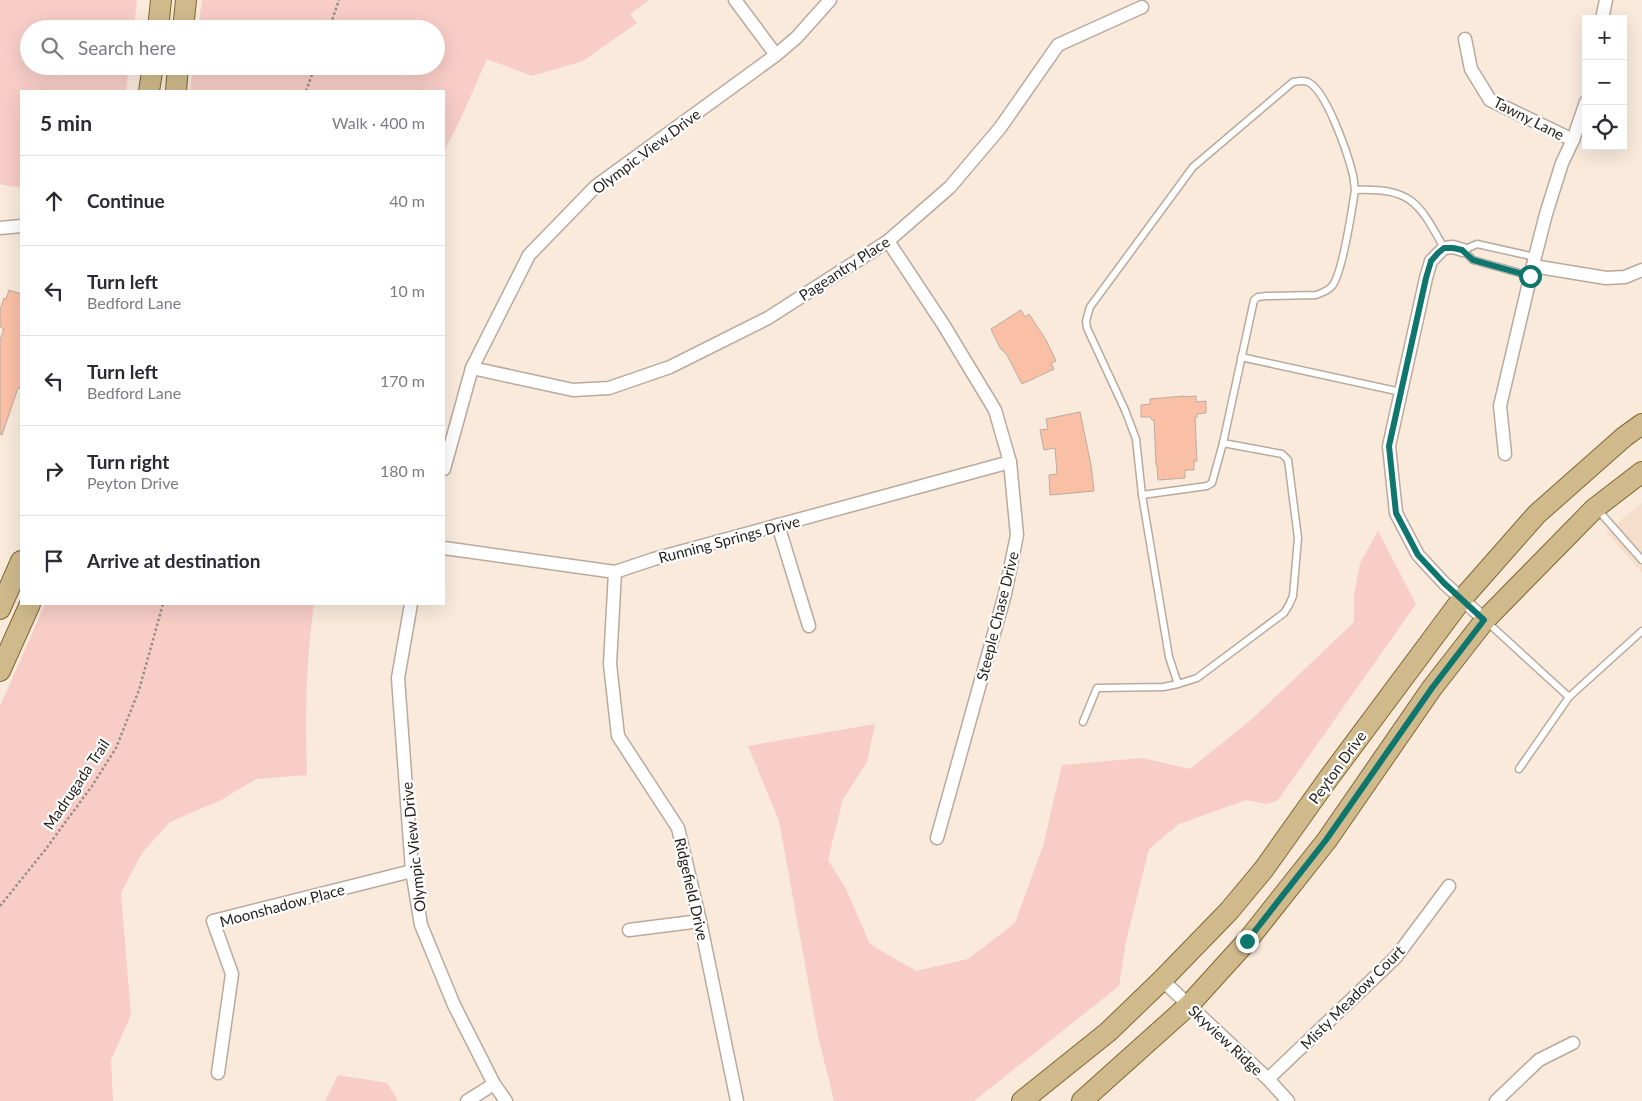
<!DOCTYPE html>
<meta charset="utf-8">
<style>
body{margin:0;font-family:Lato,sans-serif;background:#f7f7f7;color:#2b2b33}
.controls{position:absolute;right:15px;top:15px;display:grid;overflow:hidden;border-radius:0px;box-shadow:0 5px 20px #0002}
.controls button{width:45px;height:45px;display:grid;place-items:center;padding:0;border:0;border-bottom:1px solid #e1e1e2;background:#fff;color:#2b2b33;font:25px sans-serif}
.stop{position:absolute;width:15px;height:15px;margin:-11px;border:4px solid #0f766e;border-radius:50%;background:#fff}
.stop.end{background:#0f766e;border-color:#fff;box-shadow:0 1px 5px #0008}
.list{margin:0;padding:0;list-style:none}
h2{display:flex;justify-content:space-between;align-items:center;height:65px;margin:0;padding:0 20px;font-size:21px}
h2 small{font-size:16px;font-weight:400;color:#7c7c81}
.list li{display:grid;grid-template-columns:32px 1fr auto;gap:15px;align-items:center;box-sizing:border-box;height:90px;padding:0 20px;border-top:1px solid #e1e1e2}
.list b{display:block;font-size:19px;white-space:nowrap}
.list p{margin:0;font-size:16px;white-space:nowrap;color:#7c7c81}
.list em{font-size:16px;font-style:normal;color:#7c7c81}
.icon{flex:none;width:28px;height:28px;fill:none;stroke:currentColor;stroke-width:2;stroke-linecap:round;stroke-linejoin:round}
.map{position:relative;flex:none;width:1642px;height:1101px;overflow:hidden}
.search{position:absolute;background:#fff;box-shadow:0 5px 20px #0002;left:20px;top:20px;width:425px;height:55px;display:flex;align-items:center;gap:12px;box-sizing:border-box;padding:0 18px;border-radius:28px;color:#7c7c81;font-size:19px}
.panel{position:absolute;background:#fff;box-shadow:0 5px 20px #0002;left:20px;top:90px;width:425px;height:515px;border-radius:0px}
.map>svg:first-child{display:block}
.built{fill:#f5dfcc}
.green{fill:#f7cdc6}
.building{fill:#fac0a5;stroke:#bcaaa1}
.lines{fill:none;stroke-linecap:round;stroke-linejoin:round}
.service-casing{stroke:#b8aa9d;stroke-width:9}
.minor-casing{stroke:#b8aa9d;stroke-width:15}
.primary-casing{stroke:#806632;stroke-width:22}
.path{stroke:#998e84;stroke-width:2.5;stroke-dasharray:2.5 2.5;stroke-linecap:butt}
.service{stroke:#fff;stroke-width:6}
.minor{stroke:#fff;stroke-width:12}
.primary{stroke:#d0ba8c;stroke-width:20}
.route{stroke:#0f766e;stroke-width:6}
.labels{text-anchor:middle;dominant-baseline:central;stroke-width:4.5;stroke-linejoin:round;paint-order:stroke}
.street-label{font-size:15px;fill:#241f1a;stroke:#fff}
</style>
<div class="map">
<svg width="1642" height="1101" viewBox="0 0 1642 1101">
<rect width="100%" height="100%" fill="#f9eadc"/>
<!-- built -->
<path class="built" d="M1642,503V573L1606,532Z"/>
<!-- green -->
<g class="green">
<path d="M0,0H137L134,29H29V66H129L126,91H21V188L0,184Z"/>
<path d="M202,0H649L630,14L637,23L583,61L532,76L487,59L460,120L444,151V91H190L193,66H436V29H198Z"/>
<path d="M1378,531L1416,604L1278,800L1267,804L1246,800L1179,824L1149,849L1126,941L1119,986L974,1101H834L818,1036L779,821L748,746L875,724L867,762L843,799L828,860L846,889L870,944L916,971L968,959L1015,923L1043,846L1062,765L1142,758L1190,769L1252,719L1354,622V596L1360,563Z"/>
<path d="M45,604H314C306,661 305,717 307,775L256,779L221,800L170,822L142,853L121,893L131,1015L111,1060L113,1101H0V706Z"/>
<path d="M338,1075L387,1083L398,1101H325Z"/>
</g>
<!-- building -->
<g class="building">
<path d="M9,290L21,294V389L18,388L2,435L0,434V340L4,329L0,327V310L4,298L6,299Z"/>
<path d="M1021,310L1025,317L1029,314L1046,340L1056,361L1051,363L1054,369L1022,384L1007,355L1000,348L991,329Z"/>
<path d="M1184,396V397L1196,396V402L1206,401V413L1197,414V417H1195L1197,461H1194V470H1185V478L1158,480L1157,465H1156L1154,420H1152L1151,417H1141V405L1150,404V399Z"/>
<path d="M1080,412L1091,465L1094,491L1050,495L1049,475L1057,474L1055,448L1044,450L1040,430L1048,429L1046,419Z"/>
</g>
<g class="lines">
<defs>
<g id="service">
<path d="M1355,190C1354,184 1354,177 1352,171C1347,152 1326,90 1308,82C1303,80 1299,81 1293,82L1193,167L1090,307L1086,321L1087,328L1125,410L1136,439L1142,495L1207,486L1212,483L1223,443L1254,300L1258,297L1266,296L1316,295C1322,293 1328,291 1332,286C1343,273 1352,209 1355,190C1411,188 1418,201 1444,248"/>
<path d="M1531,276L1473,260L1463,250L1477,244L1535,257"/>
<path d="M1241,357L1401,392"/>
<path d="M1142,495L1169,657L1178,684L1197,678L1284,613L1289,605L1293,596L1298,538L1288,460L1282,454L1223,443"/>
<path d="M1597,509L1642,560"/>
<path d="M1487,622L1569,697L1642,631"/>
<path d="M1083,722L1097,688L1163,687L1178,684"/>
<path d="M1519,769L1569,697"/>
</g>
<g id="minor">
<path d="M735,0L776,55"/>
<path d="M1602,19L1606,0"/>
<path d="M1465,39L1471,69L1490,100L1573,140"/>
<path d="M0,228L21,226"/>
<path d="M888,241L943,324L995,410L1010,462L1017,535L1005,594L937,838"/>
<path d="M1463,250L1453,247L1444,248L1431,261L1426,278L1389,446L1396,513L1418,555L1444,583L1485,620"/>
<path d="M1533,266L1606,278L1625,277L1642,270"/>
<path d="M472,368L573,390L609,388L670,367L768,318L888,241L950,187L1000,128L1058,45L1142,7"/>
<path d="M1505,454L1500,406L1535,257L1546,214L1562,163L1573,140L1586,102"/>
<path d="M444,469L472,368L529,255L596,186L776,55L797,37L830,0"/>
<path d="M778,525L809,626"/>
<path d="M444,548L615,572L654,559L1010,462"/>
<path d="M615,572L610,664L618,736L678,828L700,921L737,1101"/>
<path d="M411,604L398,678L412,871L421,925L454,1005L494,1084L506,1101"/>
<path d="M629,930L700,921"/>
<path d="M1162,980L1268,1079L1288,1101"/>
<path d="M218,1073L232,974L213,921L412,871"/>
<path d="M1268,1079L1396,957L1449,886"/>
<path d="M467,1101L494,1084"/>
<path d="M1496,1101L1539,1060L1573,1043"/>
</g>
<g id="primary">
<path d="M158,29L161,0"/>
<path d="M183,29L186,0"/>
<path d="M149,91L153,66"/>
<path d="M176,91L178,66"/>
<path d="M0,609L21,561"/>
<path d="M0,671L30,604"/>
<path d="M1022,1101L1108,1032L1162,980L1229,911L1264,869L1328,779L1462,599L1537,514L1624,437L1642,424"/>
<path d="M1082,1101L1189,1005L1247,941L1327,840L1432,688L1485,620L1594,509L1642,472"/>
</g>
</defs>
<!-- service casing -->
<use href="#service" class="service-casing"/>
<!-- minor casing -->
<use href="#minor" class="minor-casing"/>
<!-- primary casing -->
<use href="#primary" class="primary-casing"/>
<!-- path -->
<g class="path">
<path d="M329,29L339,0"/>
<path d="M306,91L315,66"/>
<path d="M0,906L45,850L92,786L116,748L139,690L163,604"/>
</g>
<!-- service -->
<use href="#service" class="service"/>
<!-- minor -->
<use href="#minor" class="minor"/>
<!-- primary -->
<use href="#primary" class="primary"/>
</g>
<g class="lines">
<!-- route -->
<path class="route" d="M1247,941L1326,840L1432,688L1484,620L1444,583L1418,555L1396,513L1389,446L1426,278L1431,261L1438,253L1444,248H1453L1462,250L1473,260L1530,276"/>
</g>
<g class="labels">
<!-- street labels -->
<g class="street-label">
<text transform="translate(1529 118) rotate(27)">Tawny Lane</text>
<text transform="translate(646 151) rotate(-37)">Olympic View Drive</text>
<text transform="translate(844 268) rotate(-33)">Pageantry Place</text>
<text transform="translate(729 539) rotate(-15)">Running Springs Drive</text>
<text transform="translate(997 616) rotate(-76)">Steeple Chase Drive</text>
<text transform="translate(1337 767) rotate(-54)">Peyton Drive</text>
<text transform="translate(76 784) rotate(-56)">Madrugada Trail</text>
<text transform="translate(413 847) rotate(-96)">Olympic View Drive</text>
<text transform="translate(692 889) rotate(77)">Ridgefield Drive</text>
<text transform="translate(282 905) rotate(-15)">Moonshadow Place</text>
<text transform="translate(1352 997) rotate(-45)">Misty Meadow Court</text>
<text transform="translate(1226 1040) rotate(43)">Skyview Ridge</text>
</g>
</g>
</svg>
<div class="controls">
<button>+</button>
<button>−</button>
<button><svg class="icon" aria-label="locate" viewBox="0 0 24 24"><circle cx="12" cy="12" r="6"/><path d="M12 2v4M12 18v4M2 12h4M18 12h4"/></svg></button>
</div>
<div class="stop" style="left:1530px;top:276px"></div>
<div class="stop end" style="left:1247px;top:941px"></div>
<div class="search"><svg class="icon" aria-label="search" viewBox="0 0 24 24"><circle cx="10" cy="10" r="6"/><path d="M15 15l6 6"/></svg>Search here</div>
<section class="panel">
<h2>5 min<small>Walk · 400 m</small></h2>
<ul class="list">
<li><svg class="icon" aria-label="ahead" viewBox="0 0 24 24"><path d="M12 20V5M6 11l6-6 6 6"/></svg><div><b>Continue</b></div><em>40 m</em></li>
<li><svg class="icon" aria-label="left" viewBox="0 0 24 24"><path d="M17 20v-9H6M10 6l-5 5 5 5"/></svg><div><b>Turn left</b><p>Bedford Lane</p></div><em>10 m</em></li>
<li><svg class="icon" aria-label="left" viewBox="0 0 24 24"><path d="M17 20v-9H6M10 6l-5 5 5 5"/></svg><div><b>Turn left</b><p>Bedford Lane</p></div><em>170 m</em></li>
<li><svg class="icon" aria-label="right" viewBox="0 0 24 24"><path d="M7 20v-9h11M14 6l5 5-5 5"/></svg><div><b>Turn right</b><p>Peyton Drive</p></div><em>180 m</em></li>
<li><svg class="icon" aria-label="arrive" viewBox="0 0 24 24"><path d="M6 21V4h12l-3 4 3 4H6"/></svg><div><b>Arrive at destination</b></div></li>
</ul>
</section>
</div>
